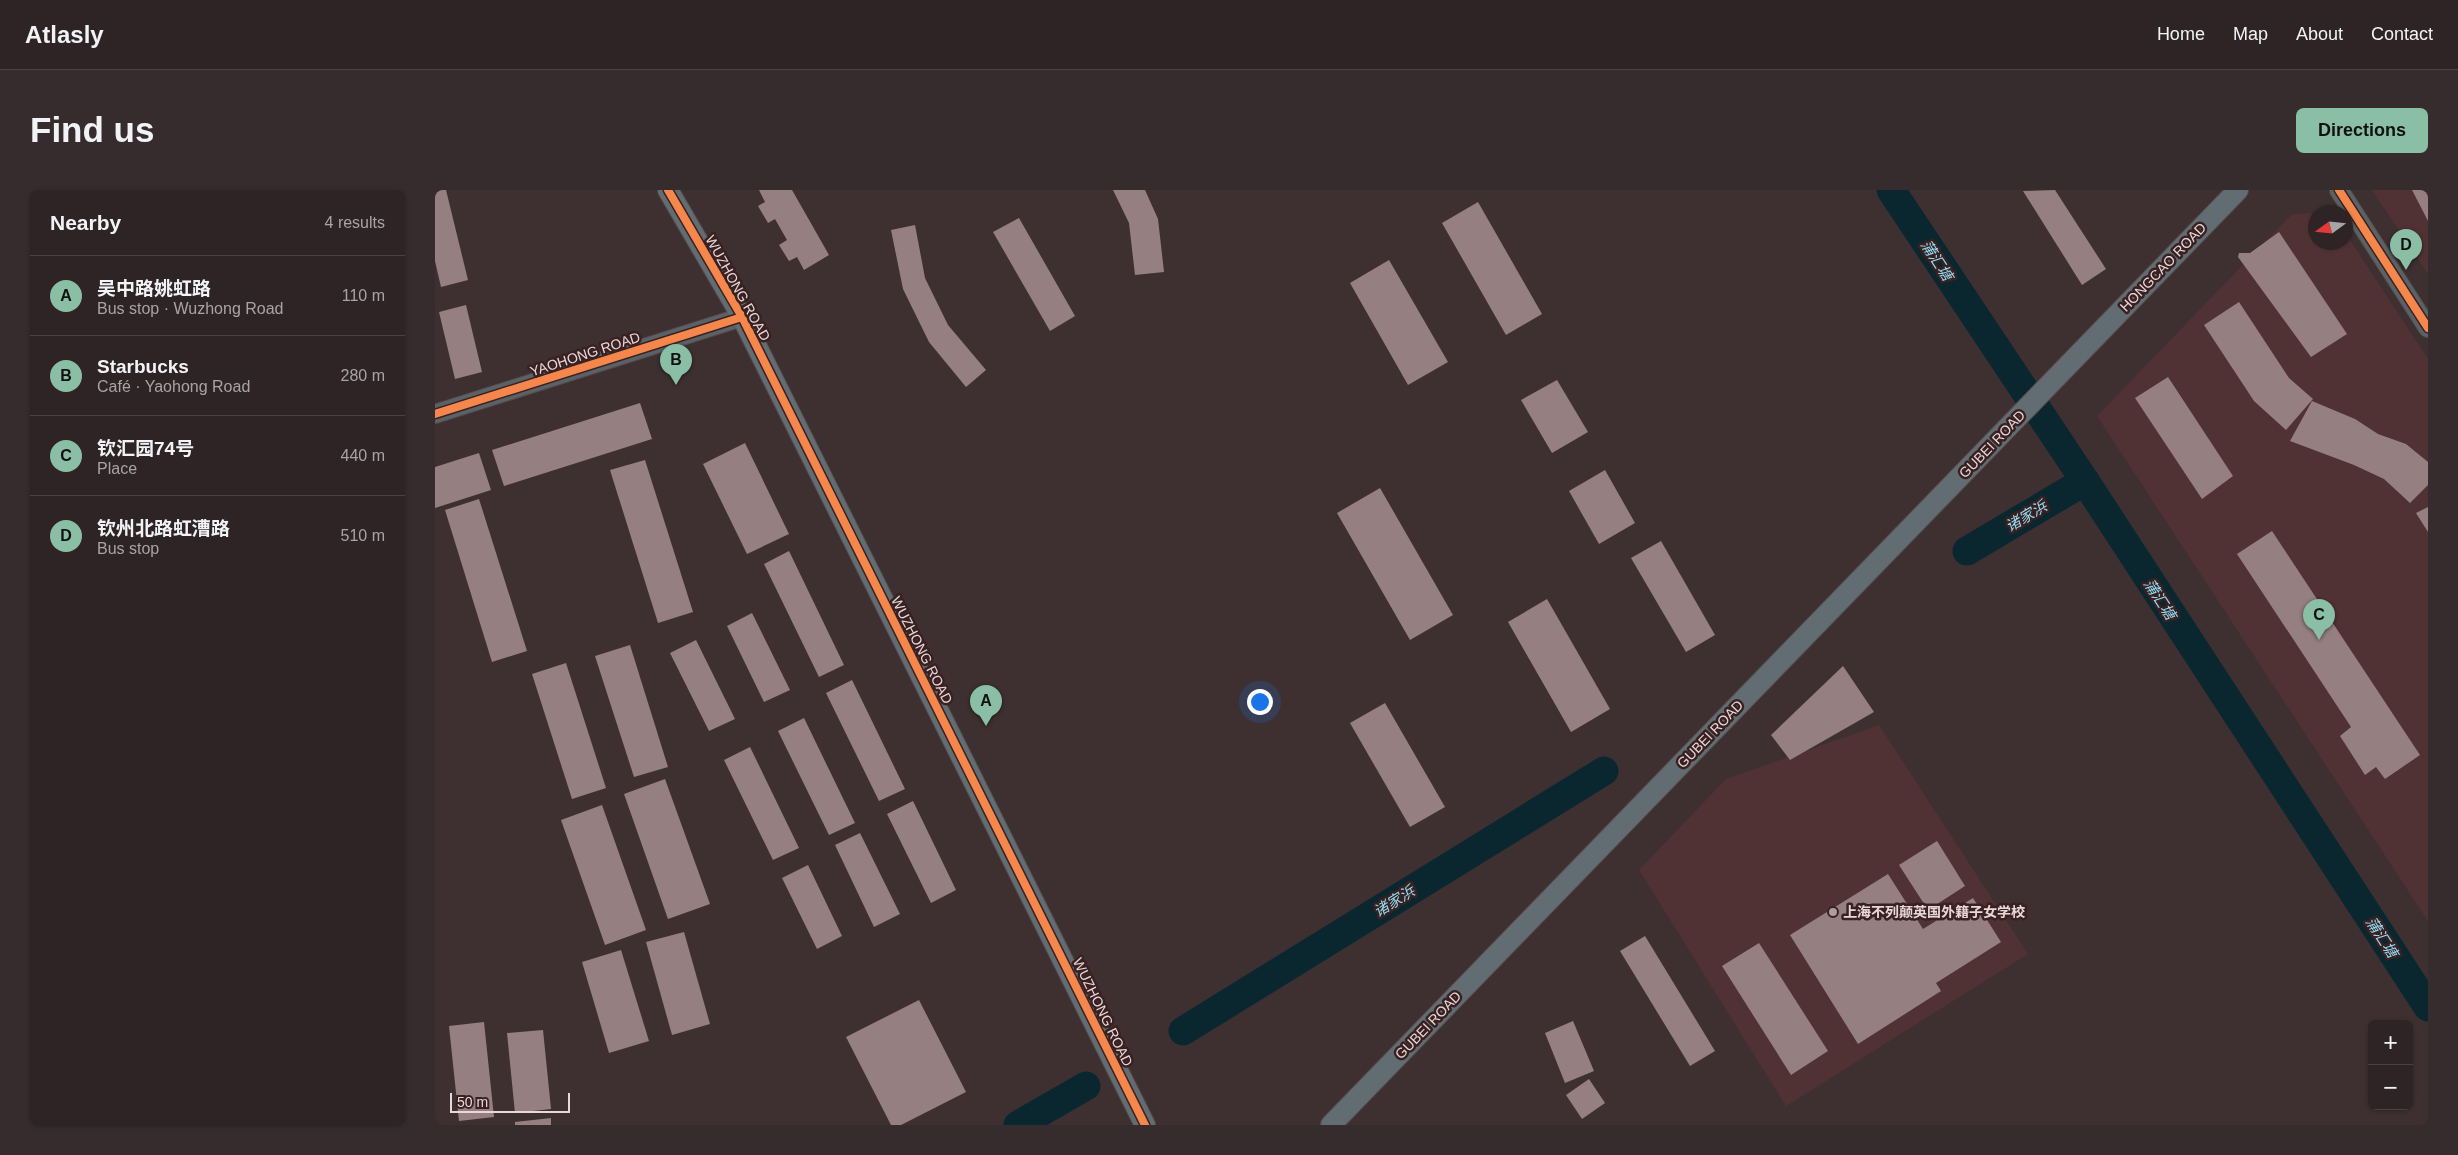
<!DOCTYPE html>
<meta charset="utf-8">
<style>
body{margin:0;font-family:Helvetica,"Noto Sans SC",sans-serif;background:#362c2d;color:#f1f3f6}
.controls{position:absolute;right:15px;bottom:15px;display:grid;overflow:hidden;border-radius:8px;box-shadow:0 1px 4px #0004}
.controls button{width:45px;height:45px;display:grid;place-items:center;padding:0;border:0;border-bottom:1px solid #494142;background:#2e2425;color:#f1f3f6;font:25px sans-serif}
.compass{position:absolute;left:1873px;top:15px;width:45px;height:45px;border-radius:50%;background:#2e2425;box-shadow:0 1px 4px #0004;rotate:255deg}
.scale{position:absolute;left:15px;bottom:12px;width:120px;box-sizing:border-box;padding-left:5px;border:2px solid #e9d8d9;border-top:0;font-size:14px;line-height:18px;white-space:nowrap;color:#e9d8d9;-webkit-text-stroke:4px #392122;paint-order:stroke}
.you{position:absolute;left:824px;top:511px;width:18px;height:18px;margin:-12px;border:4px solid #fff;border-radius:50%;background:#1a73e8;box-shadow:0 0 0 8px #1a73e833}
.badge{display:grid;place-items:center;width:32px;height:32px;border-radius:50%;background:#8abfa5;color:#111;font-size:16px;font-weight:700}
.pin{position:absolute;translate:-50% -41px;filter:drop-shadow(0 1px 2px #0008)}
.pin::after{content:'';position:absolute;top:26px;width:18px;height:15px;background:inherit;clip-path:polygon(0 0,100% 0,50% 100%)}
.list{margin:0;padding:0;list-style:none}
h2{display:flex;justify-content:space-between;align-items:center;height:65px;margin:0;padding:0 20px;font-size:21px}
h2 small{font-size:16px;font-weight:400;color:#a7a4a7}
.list li{display:grid;grid-template-columns:32px 1fr auto;gap:15px;align-items:center;box-sizing:border-box;height:80px;padding:0 20px;border-top:1px solid #494142}
.list b{display:block;font-size:19px;white-space:nowrap}
.list p{margin:0;font-size:16px;white-space:nowrap;color:#a7a4a7}
.list em{font-size:16px;font-style:normal;color:#a7a4a7}
.map{position:relative;flex:none;width:1993px;height:935px;overflow:hidden;border-radius:8px}
header{display:flex;align-items:center;gap:30px;box-sizing:border-box;height:70px;padding:0 25px;background:#2e2425;border-bottom:1px solid #494142}
header strong{font-size:24px}
nav{display:flex;gap:28px;margin-inline-start:auto;font-size:18px}
.intro{display:flex;align-items:center;justify-content:space-between;box-sizing:border-box;height:120px;padding:0 30px}
h1{margin:0;font-size:35px}
.button{padding:12px 22px;border-radius:8px;background:#8abfa5;color:#111;font-size:18px;font-weight:700}
main{display:flex;gap:30px;padding:0 30px}
aside{flex:1;background:#2e2425;border-radius:8px;box-shadow:0 1px 4px #0004}
.map>svg:first-child{display:block}
.built{fill:#503234}
.lines{fill:none;stroke-linecap:round;stroke-linejoin:round}
.river{stroke:#0a2730;stroke-width:29}
.building{fill:#967f80}
.tertiary-casing{stroke:#594c4d;stroke-width:20}
.secondary-casing{stroke:#594c4d;stroke-width:22}
.tertiary{stroke:#596367;stroke-width:18}
.secondary{stroke:#616d72;stroke-width:20}
.cycleway-casing{stroke:#392122;stroke-width:11}
.cycleway{stroke:#f5874c;stroke-width:8}
.poi-dot{fill:#ad9d9e;stroke:#392122;stroke-width:2}
.labels{text-anchor:middle;dominant-baseline:central;stroke-width:5;stroke-linejoin:round;paint-order:stroke}
.street-label{font-size:14px;fill:#e9d8d9;stroke:#392122}
.poi-label{font-size:14px;font-weight:bold;fill:#e9d8d9;stroke:#392122;text-anchor:start}
.water-label{font-size:15px;font-style:italic;fill:#92dcf4;stroke:#392122}
</style>
<header>
<strong>Atlasly</strong>
<nav><a>Home</a><a>Map</a><a>About</a><a>Contact</a></nav>
</header>
<div class="intro"><h1>Find us</h1><a class="button">Directions</a></div>
<main>
<aside>
<h2>Nearby<small>4 results</small></h2>
<ul class="list">
<li><span class="badge">A</span><div><b>吴中路姚虹路</b><p>Bus stop · Wuzhong Road</p></div><em>110 m</em></li>
<li><span class="badge">B</span><div><b>Starbucks</b><p>Café · Yaohong Road</p></div><em>280 m</em></li>
<li><span class="badge">C</span><div><b>钦汇园74号</b><p>Place</p></div><em>440 m</em></li>
<li><span class="badge">D</span><div><b>钦州北路虹漕路</b><p>Bus stop</p></div><em>510 m</em></li>
</ul>
</aside>
<div class="map">
<svg width="1993" height="935" viewBox="0 0 1993 935">
<rect width="100%" height="100%" fill="#3e3031"/>
<!-- built -->
<g class="built">
<path d="M1937,0H1993V84Z"/>
<path d="M1880,23V52H1910L1911,44L1993,169V731L1662,226L1857,24Z"/>
<path d="M1444,535L1593,764L1351,916L1204,680L1291,589Z"/>
</g>
<g class="lines">
<!-- river -->
<g class="river">
<path d="M1456,0L1650,291L1993,817"/>
<path d="M1532,361L1650,291"/>
<path d="M748,841L1169,581"/>
<path d="M583,935L651,896"/>
</g>
</g>
<!-- building -->
<g class="building">
<path d="M0,0H11L33,90L6,97L0,71Z"/>
<path d="M324,0H357L394,65L369,80L362,67L354,71L344,55L352,50L340,29L333,33L323,16L330,12Z"/>
<path d="M678,0H710L723,29L729,82L700,85L694,33Z"/>
<path d="M1620,0L1671,79L1647,95L1588,1Z"/>
<path d="M1977,0H1993V31Z"/>
<path d="M1043,12L1107,124L1071,145L1007,33Z"/>
<path d="M584,28L640,126L615,141L558,42Z"/>
<path d="M480,35L490,88L513,135L551,180L531,197L494,152L468,99L456,40Z"/>
<path d="M1844,42L1912,144L1876,167L1803,67L1804,63H1815Z"/>
<path d="M954,70L1013,172L973,195L915,93Z"/>
<path d="M1804,112L1854,188L1878,209L1851,240L1819,211L1769,135Z"/>
<path d="M31,115L47,182L20,189L4,122Z"/>
<path d="M1733,187L1798,286L1767,309L1700,208Z"/>
<path d="M1122,190L1153,242L1117,263L1086,210Z"/>
<path d="M1877,211L1920,229L1943,244L1971,254L1993,272V295L1975,313L1949,289L1919,275L1855,251Z"/>
<path d="M205,213L217,249L69,296L57,260Z"/>
<path d="M310,253L354,344L312,364L268,274Z"/>
<path d="M44,263L56,300L0,318V277Z"/>
<path d="M210,270L258,422L223,433L175,280Z"/>
<path d="M1170,280L1200,333L1164,354L1134,301Z"/>
<path d="M945,298L1018,425L975,450L902,323Z"/>
<path d="M44,309L92,461L57,472L10,320Z"/>
<path d="M1993,317V342L1981,323Z"/>
<path d="M1837,341L1985,565L1950,589L1941,577L1930,585L1905,546L1916,537L1802,364Z"/>
<path d="M1226,351L1280,445L1251,462L1196,368Z"/>
<path d="M354,361L409,475L384,487L329,374Z"/>
<path d="M1112,409L1175,519L1136,542L1073,432Z"/>
<path d="M317,423L355,500L329,512L292,436Z"/>
<path d="M261,450L300,529L274,541L235,463Z"/>
<path d="M195,455L233,577L199,587L160,466Z"/>
<path d="M131,473L171,598L137,609L97,484Z"/>
<path d="M1408,476L1439,522L1355,570L1336,545Z"/>
<path d="M417,490L470,599L444,611L391,503Z"/>
<path d="M950,513L1010,617L975,637L915,533Z"/>
<path d="M369,528L420,633L394,645L343,541Z"/>
<path d="M315,557L364,658L338,670L289,570Z"/>
<path d="M230,589L275,714L233,729L189,604Z"/>
<path d="M478,611L521,700L496,713L452,624Z"/>
<path d="M167,615L211,740L170,755L126,630Z"/>
<path d="M425,643L465,724L439,737L400,655Z"/>
<path d="M1502,651L1530,696L1493,720L1464,675Z"/>
<path d="M373,675L407,746L382,759L347,688Z"/>
<path d="M1453,684L1488,739L1538,708L1566,752L1501,793L1506,801L1423,854L1355,745Z"/>
<path d="M249,742L275,834L237,845L211,752Z"/>
<path d="M1210,746L1280,861L1255,876L1185,761Z"/>
<path d="M1324,753L1393,861L1356,885L1287,776Z"/>
<path d="M186,760L214,851L174,863L147,772Z"/>
<path d="M484,810L531,902L466,935H456L411,847Z"/>
<path d="M1138,831L1159,881L1130,893L1110,843Z"/>
<path d="M49,832L59,927L24,931L14,836Z"/>
<path d="M108,840L116,919L80,923L72,843Z"/>
<path d="M1154,889L1170,913L1147,929L1131,905Z"/>
<path d="M116,928V935H80V932Z"/>
</g>
<g class="lines">
<defs>
<g id="tertiary">
<path d="M1904,0L1993,138"/>
<path d="M0,224L307,127"/>
</g>
<g id="secondary">
<path d="M233,0L307,127L710,935"/>
<path d="M896,935L1803,0"/>
</g>
</defs>
<!-- tertiary casing -->
<use href="#tertiary" class="tertiary-casing"/>
<!-- secondary casing -->
<use href="#secondary" class="secondary-casing"/>
<!-- tertiary -->
<use href="#tertiary" class="tertiary"/>
<!-- secondary -->
<use href="#secondary" class="secondary"/>
<defs>
<g id="cycleway">
<path d="M233,0L307,127L710,935"/>
<path d="M1904,0L1993,138"/>
<path d="M0,224L307,127"/>
</g>
</defs>
<!-- cycleway casing -->
<use href="#cycleway" class="cycleway-casing"/>
<!-- cycleway -->
<use href="#cycleway" class="cycleway"/>
</g>
<!-- markers -->
<circle class="poi-dot" cx="1398" cy="722" r="5"/>
<g class="labels">
<!-- street labels -->
<g class="street-label">
<text transform="translate(1728 77) rotate(-46)">HONGCAO ROAD</text>
<text transform="translate(303 98) rotate(61)">WUZHONG ROAD</text>
<text transform="translate(150 164) rotate(-18)">YAOHONG ROAD</text>
<text transform="translate(1557 254) rotate(-46)">GUBEI ROAD</text>
<text transform="translate(487 460) rotate(63)">WUZHONG ROAD</text>
<text transform="translate(1275 544) rotate(-46)">GUBEI ROAD</text>
<text transform="translate(668 822) rotate(64)">WUZHONG ROAD</text>
<text transform="translate(993 835) rotate(-46)">GUBEI ROAD</text>
</g>
<!-- poi labels -->
<g class="poi-label">
<text x="1408" y="722">上海不列颠英国外籍子女学校</text>
</g>
<!-- water labels -->
<g class="water-label">
<text transform="translate(1502 70) rotate(57)">蒲汇塘</text>
<text transform="translate(1591 326) rotate(-31)">诸家浜</text>
<text transform="translate(1725 409) rotate(57)">蒲汇塘</text>
<text transform="translate(959 711) rotate(-32)">诸家浜</text>
<text transform="translate(1947 747) rotate(57)">蒲汇塘</text>
</g>
</g>
</svg>
<div class="controls">
<button>+</button>
<button>−</button>
</div>
<svg class="compass" viewBox="-18 -18 36 36"><path d="M0-13l5 13h-10z" fill="#e53935"/><path d="M0 13l5-13h-10z" fill="#a7a4a7"/></svg>
<div class="scale">50 m</div>
<div class="you"></div>
<div class="pin badge" style="left:551px;top:536px">A</div>
<div class="pin badge" style="left:241px;top:195px">B</div>
<div class="pin badge" style="left:1884px;top:450px">C</div>
<div class="pin badge" style="left:1971px;top:80px">D</div>
</div>
</main>
